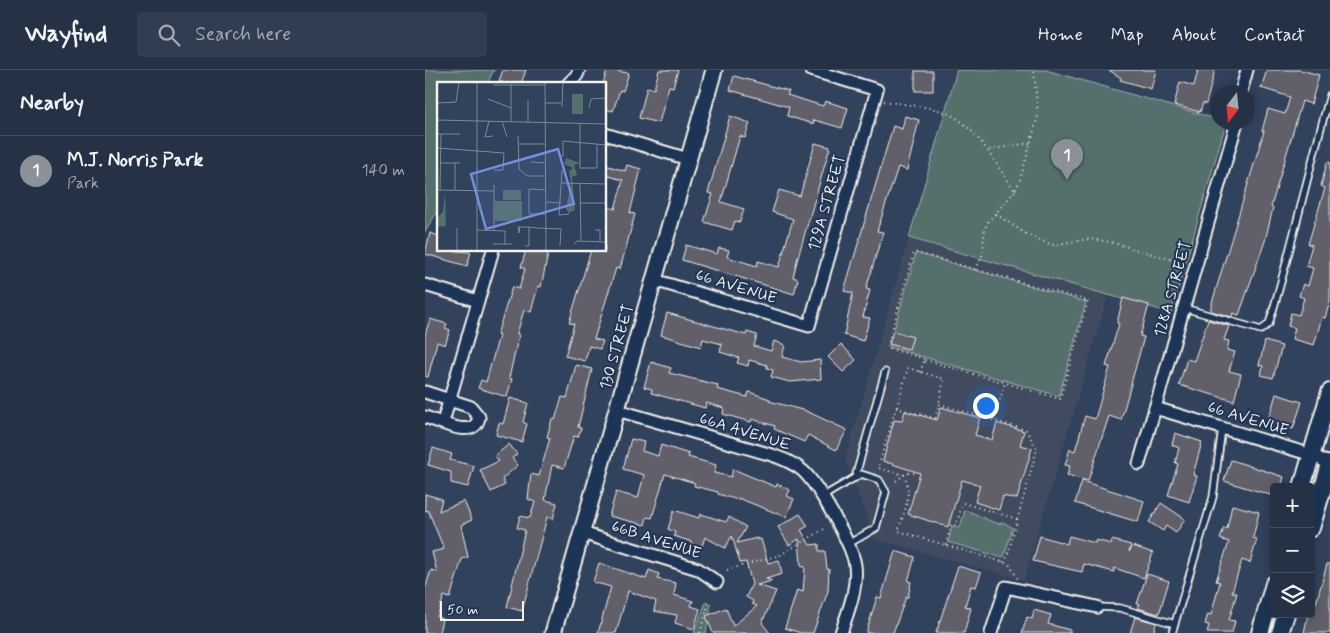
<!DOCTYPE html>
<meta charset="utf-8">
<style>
body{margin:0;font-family:Mynerve,sans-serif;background:#313e51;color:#f1f3f6}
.controls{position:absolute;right:15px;bottom:15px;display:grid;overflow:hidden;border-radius:5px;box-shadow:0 2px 12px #0003}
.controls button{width:45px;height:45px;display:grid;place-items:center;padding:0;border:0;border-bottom:1px solid #424d5f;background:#253246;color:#f1f3f6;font:25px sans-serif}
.compass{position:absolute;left:785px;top:15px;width:45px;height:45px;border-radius:50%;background:#253246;box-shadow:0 2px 12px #0003;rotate:196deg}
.scale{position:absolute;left:15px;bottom:12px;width:84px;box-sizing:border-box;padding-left:5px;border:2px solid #f4f1e8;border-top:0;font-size:14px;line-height:18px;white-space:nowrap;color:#f4f1e8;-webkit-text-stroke:4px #1d3557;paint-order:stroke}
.you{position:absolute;left:560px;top:335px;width:18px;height:18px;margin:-12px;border:4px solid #fff;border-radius:50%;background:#1a73e8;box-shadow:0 0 0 8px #1a73e833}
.badge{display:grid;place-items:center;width:32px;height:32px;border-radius:50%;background:#8c9099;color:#fff;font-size:16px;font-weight:700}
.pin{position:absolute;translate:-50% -41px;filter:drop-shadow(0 1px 2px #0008)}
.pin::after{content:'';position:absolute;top:26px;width:18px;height:15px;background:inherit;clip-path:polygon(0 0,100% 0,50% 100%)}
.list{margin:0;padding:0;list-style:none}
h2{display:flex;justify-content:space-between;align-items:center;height:65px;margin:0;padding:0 20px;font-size:21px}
h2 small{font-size:16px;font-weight:400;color:#a3aab3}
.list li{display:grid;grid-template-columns:32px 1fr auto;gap:15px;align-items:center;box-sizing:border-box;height:70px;padding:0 20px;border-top:1px solid #424d5f}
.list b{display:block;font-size:19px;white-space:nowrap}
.list p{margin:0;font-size:16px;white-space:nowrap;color:#a3aab3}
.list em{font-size:16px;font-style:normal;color:#a3aab3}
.icon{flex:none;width:28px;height:28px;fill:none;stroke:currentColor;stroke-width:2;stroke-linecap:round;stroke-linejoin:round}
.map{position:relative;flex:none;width:905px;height:563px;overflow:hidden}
header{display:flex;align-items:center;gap:30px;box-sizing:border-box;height:70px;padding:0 25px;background:#253246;border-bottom:1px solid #424d5f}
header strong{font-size:24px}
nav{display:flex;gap:28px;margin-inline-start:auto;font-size:18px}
.search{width:350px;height:45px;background:#313e51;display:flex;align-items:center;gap:12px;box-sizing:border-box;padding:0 18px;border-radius:5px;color:#a3aab3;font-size:19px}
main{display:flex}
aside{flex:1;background:#253246}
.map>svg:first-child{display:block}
.built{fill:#3f4b61}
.green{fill:#546f6c;stroke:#a4b0aa}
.building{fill:#605f6b;stroke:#f4f1e8}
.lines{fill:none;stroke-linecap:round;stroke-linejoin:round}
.service-casing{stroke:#f4f1e8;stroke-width:9}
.minor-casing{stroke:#f4f1e8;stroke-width:15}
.tertiary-casing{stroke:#f4f1e8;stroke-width:19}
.secondary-casing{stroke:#f4f1e8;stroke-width:20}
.path{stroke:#f4f1e8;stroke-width:2;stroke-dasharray:1 4;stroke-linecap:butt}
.service{stroke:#1d3557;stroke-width:5.5}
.minor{stroke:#1d3557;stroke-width:11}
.tertiary{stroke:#1d3557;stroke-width:15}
.secondary{stroke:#1d3557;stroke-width:16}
.labels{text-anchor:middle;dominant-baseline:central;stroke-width:4;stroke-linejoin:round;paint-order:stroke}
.street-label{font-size:16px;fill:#f4f1e8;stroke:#1d3557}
.inset-road{fill:none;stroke:#7f8895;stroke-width:1}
.view{fill:#738fde;fill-opacity:0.15;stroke:#738fde;stroke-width:2.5}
.inset-edge{fill:none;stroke:#f4f1e8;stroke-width:2.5}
</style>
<header>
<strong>Wayfind</strong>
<div class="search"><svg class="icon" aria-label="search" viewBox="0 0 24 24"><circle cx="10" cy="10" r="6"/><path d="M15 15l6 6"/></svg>Search here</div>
<nav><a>Home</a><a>Map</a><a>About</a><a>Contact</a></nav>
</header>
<main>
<aside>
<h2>Nearby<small></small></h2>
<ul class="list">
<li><span class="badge">1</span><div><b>M.J. Norris Park</b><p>Park</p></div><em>140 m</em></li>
</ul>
</aside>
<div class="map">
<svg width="905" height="563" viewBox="0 0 905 563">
<rect width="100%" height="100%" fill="#31425d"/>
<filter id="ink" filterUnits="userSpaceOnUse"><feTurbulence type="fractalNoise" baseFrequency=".02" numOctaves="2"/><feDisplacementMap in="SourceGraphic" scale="10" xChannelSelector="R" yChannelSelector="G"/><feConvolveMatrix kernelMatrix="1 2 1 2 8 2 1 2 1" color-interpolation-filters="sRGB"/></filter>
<g filter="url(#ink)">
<!-- built -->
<path class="built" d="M484,168L683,225L599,510L450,469L420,390Z"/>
<!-- green -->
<g class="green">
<path d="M0,0H69L62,14H14V138L0,162Z"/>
<path d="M532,0H621L792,49V52L801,53L746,243L484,168Z"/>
<path d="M491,183L661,232L634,326L464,277Z"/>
<path d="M540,440C553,444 562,451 574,454L578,452L588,458L579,486L575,487L523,472L527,456L535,458Z"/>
<path d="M281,532L286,534L281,563H269Z"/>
</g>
<!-- building -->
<g class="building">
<path d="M78,0H101L96,14H81L74,11Z"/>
<path d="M182,0L204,3L198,21L195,20L188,41L180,39V14H178Z"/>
<path d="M234,0H253L248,17L244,16L234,53L214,48L222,17L229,19Z"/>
<path d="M684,0H731L726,19L695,10L696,8Z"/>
<path d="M773,0H790L781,34L778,33L775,42L749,35L755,12L769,16Z"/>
<path d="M842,0H876L894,5L886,34L877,31L846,137L848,138L840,171L814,245L808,243L807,247L786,241V236L839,61H837L843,39L860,44L865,27L836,18Z"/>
<rect x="490" y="1" width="18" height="20"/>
<path d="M309,6L364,21L362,25L398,36L400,31L423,38L417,58L389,50L388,54L362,46L364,37L305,20Z"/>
<path d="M305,46L325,53L320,68L315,66L296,132L319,139L315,152L310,151L307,160L279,152L288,124L283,123Z"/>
<path d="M480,46L494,50L482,100L473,97L452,161L458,162L441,219L445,220L438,247L445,248L438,271L419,265L428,223L419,221L468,56L477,59Z"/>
<path d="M390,73L405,77L373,187L368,207L373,209L369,224L257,190L261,175L292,184L294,178L304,180L302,187L332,196L333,191L354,197L368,149L347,142L354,120L375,126Z"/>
<path d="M902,92H905V231L900,248L897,247L889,275L867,269L870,258L863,256L866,243L874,245L879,228L874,226L878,214L883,216L888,198L881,196L887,175L883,174L900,118L896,116Z"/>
<path d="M180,95L200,101L202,95L216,99L205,143L210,144L202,174L195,199L191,198L169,269L178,271L175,279L164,276L160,291L140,286L149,254L144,253L166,180H180V136L190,139L198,110L180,105Z"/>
<path d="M5,163L14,166V180L46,182L42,196L0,184Z"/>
<path d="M101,180H124L116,217L113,216L106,242L99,240L92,264L94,265L84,308L87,309L82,327L53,318L56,310L61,312L74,266L72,265L87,217L94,219L100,199L96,197Z"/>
<path d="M698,228L724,235L715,266L719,267L696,350L684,346L663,411L642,405L645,396L640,395L645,379L650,381L660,346L670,349L685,297L681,296L694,254L692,253Z"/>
<path d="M242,243L321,265L322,262L332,265L329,276L346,281L349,271L360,275L357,287L376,292L395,290L396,309L365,312L346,307L348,300L342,298V295L324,290L323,296L312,293L314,288L295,282L297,274L278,269L276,277L236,265Z"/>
<path d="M5,249L22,254L20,258L25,260L20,275L12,272L3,307L0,306V265Z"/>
<path d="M783,250L804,256L799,270L804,271L802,280L810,282L804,301L816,304L809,331L754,315L762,289L769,291Z"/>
<path d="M468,261L488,267L484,279L464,274Z"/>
<path d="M840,271L857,276L848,308L836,305L838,296L834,295Z"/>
<path d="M416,274L431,290L418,302L403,287Z"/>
<path d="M226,292L246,298L244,303L293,315L292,319L322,327L324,322L345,329L344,331L381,341L422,360L411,380L383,365L379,372L349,359L350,356L327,349L326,352L298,344L299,338L281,333L280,338L226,323L227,319L219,317Z"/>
<path d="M151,295L167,299L153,357L156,358L153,367L149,366L139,398L127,395L120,430L132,433L128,449L122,447L97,541L82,537L100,460L92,458L95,446L105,448L110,432L103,429L106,404L114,406L125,368L122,367L127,349L130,350L137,327L142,328Z"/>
<path d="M851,324L877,332L868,359L843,351Z"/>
<path d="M85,328L103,333L98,352L102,354L97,372L71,365L74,353L78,354Z"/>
<path d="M516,337L555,348L550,365L567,370L572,353L599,361L595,375L607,378L592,429L578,426L574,440L550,432L555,415L537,410L523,457L483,444L495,403L458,391L469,350L477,351L480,341L512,350Z"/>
<path d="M750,363L777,372L768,405L772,406L764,432L743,425L753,394L750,393L754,378L747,375Z"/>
<path d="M206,369L219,372L217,381L233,386L236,375L264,384L263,387L291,395L289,403L306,407L308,399L351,417L352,414L365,420L362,426L369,429L361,447L313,428V430L293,424V422L269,416L270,413L240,404L227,448L222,447L220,455L184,446L191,422L213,428L219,405L198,399Z"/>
<path d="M84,374L92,384L87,388L93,395L77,409L80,415L66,422L55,400L74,391L70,386Z"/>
<path d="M8,378L27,384L25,390L49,396L43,417L26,413V402L3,395Z"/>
<path d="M806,390L859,407L856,417H849V426L799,411Z"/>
<path d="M657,411L719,431L713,452L650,433Z"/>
<path d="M0,424L17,429L14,441L39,431L47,450L36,455L43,487L37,489L25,528L19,526L12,547L17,549L14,563H0V519L6,500L12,502L7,482L19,479L3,440L0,441Z"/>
<path d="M736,433L760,449L751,463L741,456L738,461L724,452Z"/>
<path d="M807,435L834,442L828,468L832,469L825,493L817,490L807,522L812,523L804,550L810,551L807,563H782L784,555L780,554L783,544L786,545L795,512L791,511L804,472L795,469L799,458L802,459Z"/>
<path d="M249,440L274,448L276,444L301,452L304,447L321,457L312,473L332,468V470L336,469L343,493L354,490L357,504L341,509L347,511L332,515L351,521L337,553L345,563H288L281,546L301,538L308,556L332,536L327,534L328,531L321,527L327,514L321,492L315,493L307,466L300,478L280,467L276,479L266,475L267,472L249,466L250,462L243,459Z"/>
<path d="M375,444L383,456L376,460L385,475L394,474V481H400L402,499H404L403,521L388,563H376L360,558L372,520L378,522L380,497L376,496L374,469L364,475L353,457Z"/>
<path d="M615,466L642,474L644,466L670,473L671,470L686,474L687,470L706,475L704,482L708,476L728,483L719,508L689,498V502L659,494L657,502L608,491Z"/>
<path d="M470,481L490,487L483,511L486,512L483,527H481L468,563H441L452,527L456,528Z"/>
<path d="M174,493L221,509L224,500L234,504L232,509L251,513L249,525L268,531L266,536L275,539L269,559L250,553L252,545L229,541L231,531L203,521L191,563H173L186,517L168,512Z"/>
<path d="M902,494H905V563H879L883,544H886V531L891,533Z"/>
<path d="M533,496L556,503L551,517L546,516L540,536L546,538L539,563H511Z"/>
<path d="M722,504L744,511L734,544L713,538L715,534H712Z"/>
<path d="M609,540L626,545L623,554L645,560V563H597L602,547L607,549Z"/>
<path d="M710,547L731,553L728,563H705Z"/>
</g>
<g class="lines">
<defs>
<g id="service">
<path d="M759,238L836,260L844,254C867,178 883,101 905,25"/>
<path d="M430,408L460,302"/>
<path d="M397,427L436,404L454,410L461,422L451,458L423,474"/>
<path d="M672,537L695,538L750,554"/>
<path d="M747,563L788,427L797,358"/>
</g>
<g id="minor">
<path d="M143,14L152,5L154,0"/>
<path d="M816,22L822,0"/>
<path d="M180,64L263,89"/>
<path d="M229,210L384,256L452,20L386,0"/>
<path d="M0,215L53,231"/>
<path d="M0,322L46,337L54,347C50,371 14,351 0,347"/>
<path d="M730,338L887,385L905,394"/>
<path d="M192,340L347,385C358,389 369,393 378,401C393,415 427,474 430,495C433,518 423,541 416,563"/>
<path d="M18,352L68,180"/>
<path d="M714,394L812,52"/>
<path d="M157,463L273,499L292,512"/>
<path d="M566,563L581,517L672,537"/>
</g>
<path id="tertiary" d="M128,563L289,0"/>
<g id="secondary">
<path d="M877,417L905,322"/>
<path d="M886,458L905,394"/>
<path d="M835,563L849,514"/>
<path d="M855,563L861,544"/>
</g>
</defs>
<!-- service casing -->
<use href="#service" class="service-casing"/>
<!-- minor casing -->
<use href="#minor" class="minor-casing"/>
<!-- tertiary casing -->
<use href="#tertiary" class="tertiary-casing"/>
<!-- secondary casing -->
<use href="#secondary" class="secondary-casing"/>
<!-- path -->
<g class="path">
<path d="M459,31C511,40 528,33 562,80"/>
<path d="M605,73L562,80L590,121L595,110L613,46L609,0"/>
<path d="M571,144L601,164L627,175L665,169L685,172L759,193"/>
<path d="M551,200L558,183L559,162L562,153L590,121"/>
<path d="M500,290L580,313"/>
<path d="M495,302L500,289L462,278L489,182L663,231L635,329L580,313L569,350"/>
<path d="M472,337L483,298L519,309L514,334"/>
<path d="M471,411L481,403H491"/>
<path d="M521,475L526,454L531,455L538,433L592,449"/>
<path d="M578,492L582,487L612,379L601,360L514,334L510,348L471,338L453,398L479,405C488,424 479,442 473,461L578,492L584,494L593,509"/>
<path d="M302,500L355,485L401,458"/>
<path d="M275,563L284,532"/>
</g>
<!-- service -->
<use href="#service" class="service"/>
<!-- minor -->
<use href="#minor" class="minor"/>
<!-- tertiary -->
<use href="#tertiary" class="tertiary"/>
<!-- secondary -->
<use href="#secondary" class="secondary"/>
</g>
</g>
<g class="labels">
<!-- street labels -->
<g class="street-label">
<text transform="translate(402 133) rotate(-74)">129A STREET</text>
<text transform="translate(311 217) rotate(17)">66 AVENUE</text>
<text transform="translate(748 219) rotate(-74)">128A STREET</text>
<text transform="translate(192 277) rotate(-74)">130 STREET</text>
<text transform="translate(823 349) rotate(17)">66 AVENUE</text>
<text transform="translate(320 362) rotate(17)">66A AVENUE</text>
<text transform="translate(231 470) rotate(18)">66B AVENUE</text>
</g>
</g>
<!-- overview -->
<g transform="translate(12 12)">
<rect width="169" height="169" fill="#31425d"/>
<path d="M135,12H146V32H135ZM129,76L143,81L137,83L140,93L135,95L138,128L132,131L129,127L134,101L132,89L136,86L127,82ZM66,108H84V118H66ZM8,110L9,144L1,145L0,167V137L6,129ZM58,119H85V139H58Z" fill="#546f6c"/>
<path class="inset-road" d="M108,0L109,169M74,2V39M56,3H108M51,17L74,26M91,18V40M19,20L22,0M0,21L19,20M108,21H124M125,25L126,1M152,26L154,17L169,16M0,38L169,42M52,39L48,55L56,54M65,39L70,55M143,41V86H160V63M0,52H23M81,54L82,87L90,94H109M81,62H109M0,66L67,71L66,88H57M126,75V59L169,63M94,80L109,81M3,81H23M125,88L122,133L132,132M125,101L169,102M143,101L144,159M57,103V148M0,108L57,109M3,108L4,52M18,108V81M109,108L92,107V132H109M109,120L124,121M143,121H169M83,145L82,151L81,145H92L99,146L124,147L123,164M40,148L68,149V162M158,148H163V160M56,162H75M137,162L140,159L169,160M88,164H92V145M20,169V146M40,169V0"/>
<path class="view" d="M121,67L137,122L49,147L34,92Z"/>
<rect width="169" height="169" class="inset-edge"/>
</g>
</svg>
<div class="controls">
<button>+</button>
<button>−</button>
<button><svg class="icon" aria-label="layers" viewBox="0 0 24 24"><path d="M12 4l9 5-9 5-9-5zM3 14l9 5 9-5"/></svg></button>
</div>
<svg class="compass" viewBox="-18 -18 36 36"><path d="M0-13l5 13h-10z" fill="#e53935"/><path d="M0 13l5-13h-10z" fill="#a3aab3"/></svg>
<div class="scale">50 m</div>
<div class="you"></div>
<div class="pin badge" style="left:642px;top:110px">1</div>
</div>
</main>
